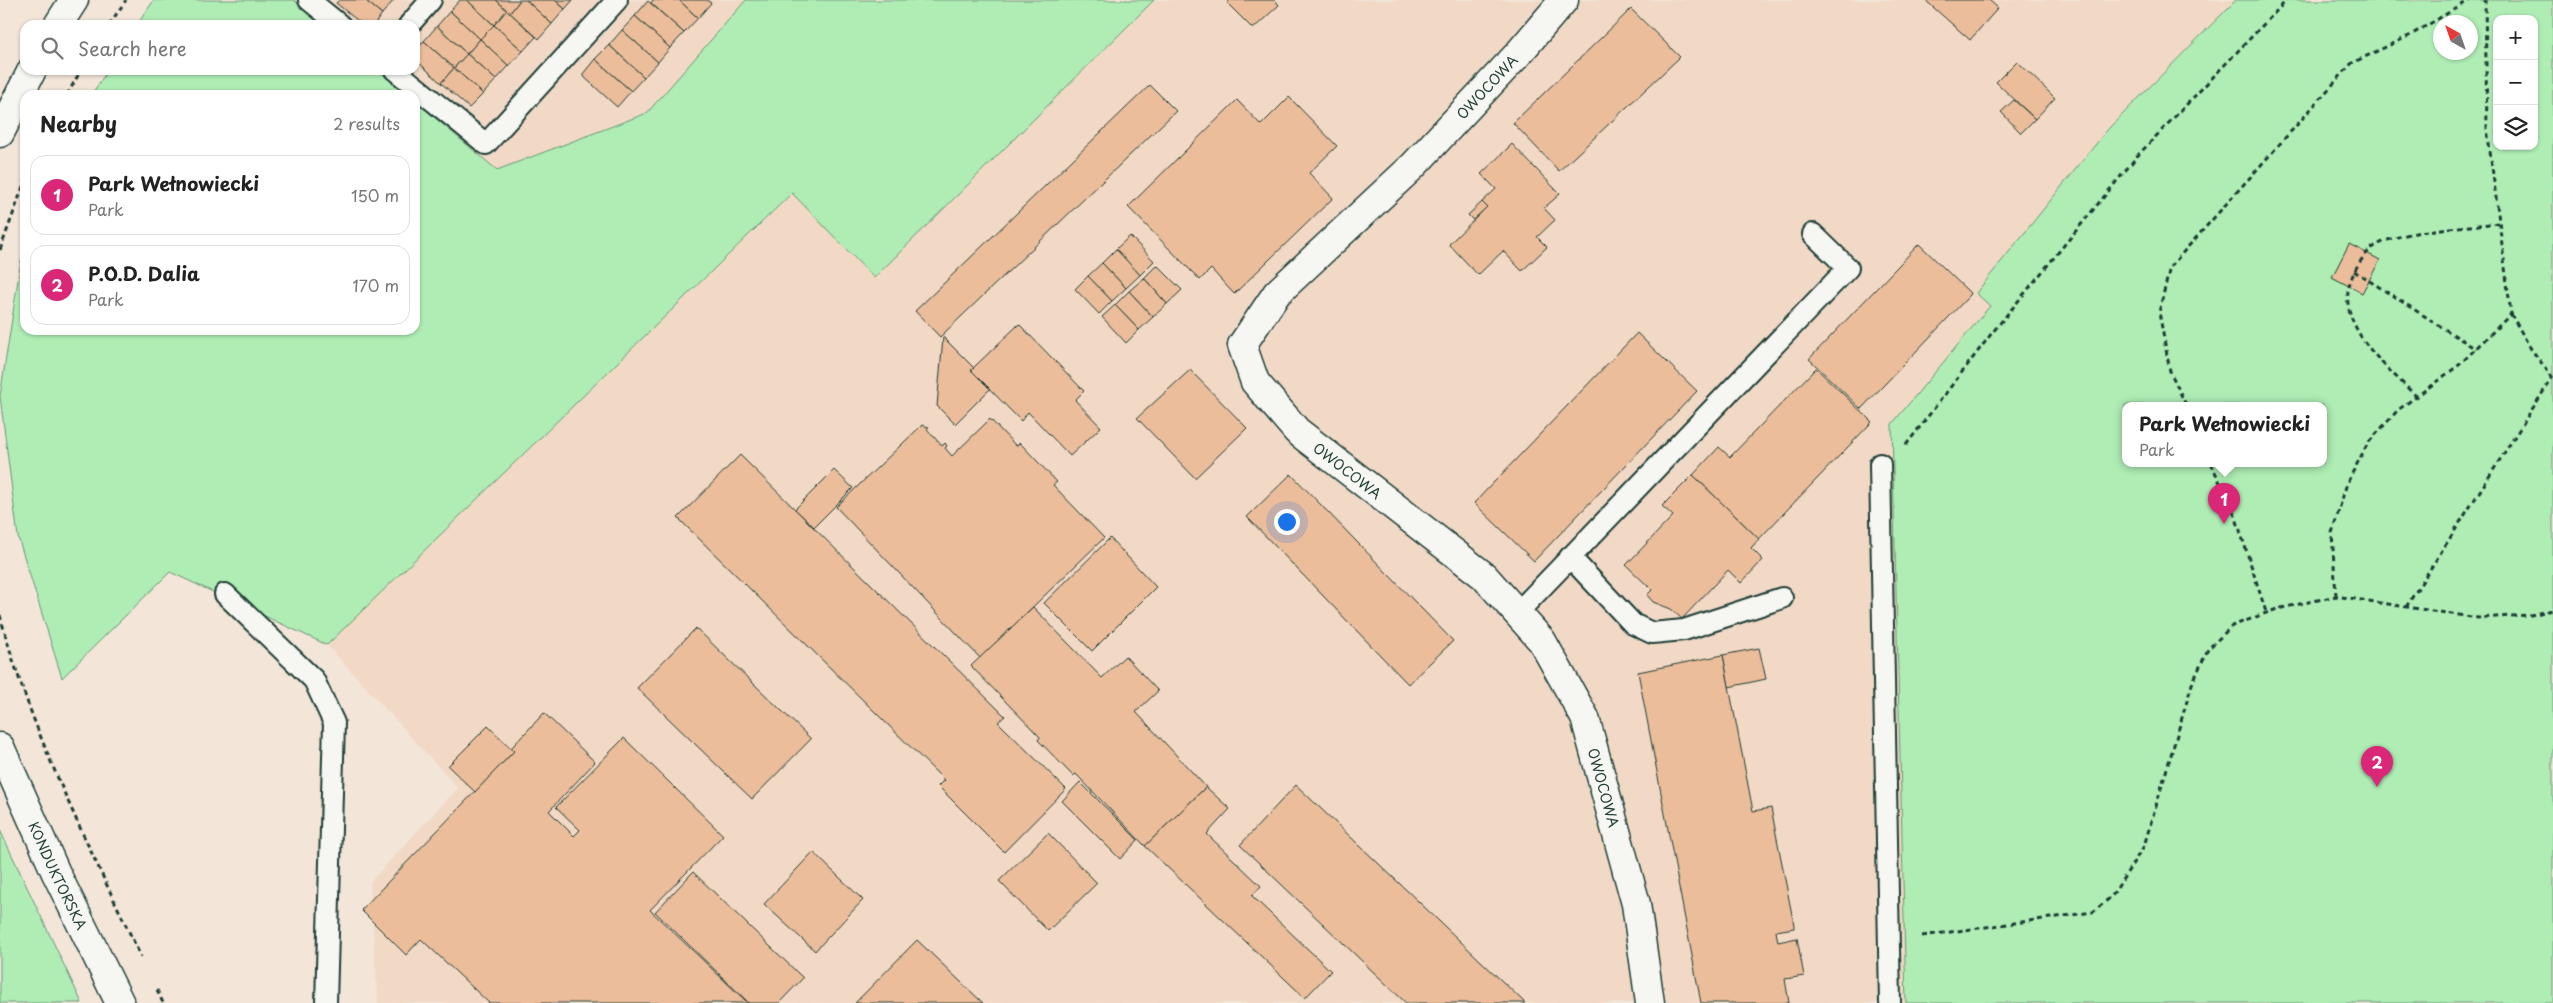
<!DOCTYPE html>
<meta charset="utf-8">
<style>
body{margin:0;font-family:"Playpen Sans",sans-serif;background:#f2f2f2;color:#222}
.controls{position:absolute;right:15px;top:15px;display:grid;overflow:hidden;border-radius:10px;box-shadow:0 1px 4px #0004}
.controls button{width:45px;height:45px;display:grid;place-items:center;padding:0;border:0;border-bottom:1px solid #e0e0e0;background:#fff;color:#222;font:25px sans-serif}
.compass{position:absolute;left:2433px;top:15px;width:45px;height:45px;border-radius:50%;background:#fff;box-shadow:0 1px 4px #0004;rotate:320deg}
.you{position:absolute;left:1286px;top:521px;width:18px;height:18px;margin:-12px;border:4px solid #fff;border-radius:50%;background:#1a73e8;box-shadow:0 0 0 8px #1a73e833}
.badge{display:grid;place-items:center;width:32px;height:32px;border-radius:50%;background:#db2777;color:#fff;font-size:16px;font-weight:700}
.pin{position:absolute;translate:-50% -41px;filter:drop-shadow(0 1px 2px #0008)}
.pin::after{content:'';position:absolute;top:26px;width:18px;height:15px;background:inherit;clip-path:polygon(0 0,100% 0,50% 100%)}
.popup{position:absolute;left:2122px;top:402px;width:205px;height:65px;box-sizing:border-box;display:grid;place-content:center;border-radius:10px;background:#fff;filter:drop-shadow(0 1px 4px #0005);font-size:16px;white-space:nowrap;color:#767676}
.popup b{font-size:19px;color:#222}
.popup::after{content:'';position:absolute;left:50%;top:100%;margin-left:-10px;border:10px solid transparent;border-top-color:#fff}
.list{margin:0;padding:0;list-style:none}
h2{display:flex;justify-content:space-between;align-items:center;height:65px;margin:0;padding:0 20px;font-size:21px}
h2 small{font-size:16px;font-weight:400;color:#767676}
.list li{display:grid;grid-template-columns:32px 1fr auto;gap:15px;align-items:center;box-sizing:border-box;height:80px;margin:0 10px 10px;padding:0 10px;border:1px solid #e0e0e0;border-radius:15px}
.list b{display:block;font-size:19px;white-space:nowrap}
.list p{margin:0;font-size:16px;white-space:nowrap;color:#767676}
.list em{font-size:16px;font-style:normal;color:#767676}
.icon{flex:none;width:28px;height:28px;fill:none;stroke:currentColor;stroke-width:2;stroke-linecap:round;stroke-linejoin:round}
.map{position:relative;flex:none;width:2553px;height:1003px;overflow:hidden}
.search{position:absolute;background:#fff;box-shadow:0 1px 4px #0004;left:20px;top:20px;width:400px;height:55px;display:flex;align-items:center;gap:12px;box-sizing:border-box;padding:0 18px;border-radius:15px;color:#767676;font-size:19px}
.panel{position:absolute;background:#fff;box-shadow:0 1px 4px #0004;left:20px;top:90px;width:400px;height:245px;border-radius:15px}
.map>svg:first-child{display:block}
.built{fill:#f1d9c6}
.green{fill:#afedb5;stroke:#679574;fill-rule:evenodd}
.building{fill:#ebbd9b;stroke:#1f3d34}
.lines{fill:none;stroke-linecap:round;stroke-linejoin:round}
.service-casing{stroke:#1f3d34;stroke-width:24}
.minor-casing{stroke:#1f3d34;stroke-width:31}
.path{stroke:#1f3d34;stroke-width:3;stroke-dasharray:5 4;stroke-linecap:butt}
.service{stroke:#f6f6f2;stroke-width:20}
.minor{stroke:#f6f6f2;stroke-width:28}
.labels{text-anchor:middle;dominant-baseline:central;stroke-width:4;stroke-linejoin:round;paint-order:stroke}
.street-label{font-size:14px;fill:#1f3d34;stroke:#f6f6f2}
</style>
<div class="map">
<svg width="2553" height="1003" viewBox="0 0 2553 1003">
<rect width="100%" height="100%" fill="#f3e5d8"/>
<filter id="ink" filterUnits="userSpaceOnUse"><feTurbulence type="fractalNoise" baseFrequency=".02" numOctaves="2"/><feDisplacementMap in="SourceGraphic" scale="10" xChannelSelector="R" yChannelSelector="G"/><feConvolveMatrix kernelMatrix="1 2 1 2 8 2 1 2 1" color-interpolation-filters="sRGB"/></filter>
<g filter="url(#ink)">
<!-- built -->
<g class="built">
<path d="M294,0H746L647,113L497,170L415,101V95H407L378,70H415V25H324Z"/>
<path d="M1154,0H2236L2108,129L1977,293L1990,306L1892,424L1906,1003H378L370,882L458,788L327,645L793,193L874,278Z"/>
</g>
<!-- green -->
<g class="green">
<path d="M154,0H294L324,25H137Z"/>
<path d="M746,0H1154L874,278L792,193L327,645L170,572L62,678L18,537L0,396L21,261L25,250V330H415V101L497,170L647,113Z"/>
<path d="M2236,0H2553V1003H1906L1892,424L1990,306L1976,293L2108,129ZM2497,19H2534V146H2497ZM2440,22H2470V52H2440ZM2125,405H2323V463H2125Z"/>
<path d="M108,70H378L407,95H91Z"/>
<path d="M0,830L82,1003H0Z"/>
</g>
<!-- building -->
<g class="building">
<path d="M339,0H365L382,14L374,25H363L336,3Z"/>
<path d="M365,0H394L382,14Z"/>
<path d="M460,0H467L494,25L480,39L450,11Z"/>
<path d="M467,0H496L507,10L494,25Z"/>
<path d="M496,0H520L510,13Z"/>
<path d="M520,0H526L552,24L539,39L510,13Z"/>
<path d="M526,0H555L565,9L552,24Z"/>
<path d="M555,0H573L565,9Z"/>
<path d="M653,0H679L698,18L684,33L651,3Z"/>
<path d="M679,0H707L711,3L698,18Z"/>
<path d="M1230,0H1275L1279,5L1253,29L1227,3Z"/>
<path d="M1925,0H1989L1998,8L1970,40Z"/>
<path d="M648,1L684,33L670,48L635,16Z"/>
<path d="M1631,9L1680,57L1559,171L1513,123Z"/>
<path d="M507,10L536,37L523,51L494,25Z"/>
<path d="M450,11L480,39L467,54L437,26Z"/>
<path d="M635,16L670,48L658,62L622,30Z"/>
<path d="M494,25L523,51L509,66L480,39Z"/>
<path d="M437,26L467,54L454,68L424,41Z"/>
<path d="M622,30L658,62L644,77L609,45Z"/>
<path d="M480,39L509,66L496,80L467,54Z"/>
<path d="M424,41L454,68L441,83L415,59V51Z"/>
<path d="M609,45L644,77L631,91L595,59Z"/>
<path d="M467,54L496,80L483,94L454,68Z"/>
<path d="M595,59L631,91L617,107L582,75Z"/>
<path d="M2017,61L2055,98L2035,119L1996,82Z"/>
<path d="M454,68L483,94L469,108L441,83Z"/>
<path d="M1150,85L1176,111L940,337L915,311Z"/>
<path d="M1289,97L1337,146L1309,173L1333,198L1234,294L1211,269L1200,280L1128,207L1237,100L1261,125Z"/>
<path d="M2014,100L2035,119L2021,133L2001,112Z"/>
<path d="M1512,144L1560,194L1544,208L1555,220L1537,237L1547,247L1522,271L1503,251L1478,275L1449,244L1487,207L1482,202L1496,189L1481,174Z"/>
<path d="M1482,202L1487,207L1473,220L1468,215Z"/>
<path d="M1130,236L1154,261L1140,275L1116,249Z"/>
<path d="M1919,244L1971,294L1861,409L1809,359Z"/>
<path d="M2349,244L2380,260L2362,293L2332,277Z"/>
<path d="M1116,249L1140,275L1126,288L1102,263Z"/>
<path d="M1102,263L1126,288L1112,301L1088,276Z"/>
<path d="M1157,265L1182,290L1167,304L1144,278Z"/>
<path d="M1088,276L1112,301L1099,314L1075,289Z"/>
<path d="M1144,278L1167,304L1153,317L1129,291Z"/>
<path d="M1129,291L1153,317L1139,330L1115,305Z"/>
<path d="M1115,305L1139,330L1126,343L1102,317Z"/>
<path d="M1019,324L1084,391L1075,400L1101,427L1070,456L1028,412L1021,421L971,370Z"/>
<path d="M1637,333L1697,391L1534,561L1474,503Z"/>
<path d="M943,337L974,368L971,370L990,389L955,424L937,406Z"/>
<path d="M1816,368L1872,422L1759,539L1693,475L1719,447L1730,457Z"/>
<path d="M1190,370L1247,428L1195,478L1137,418Z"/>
<path d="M990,419L1016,446L1020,443L1057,482L1053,485L1104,538L980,658L836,507L922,425L929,427L927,429L942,446L945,443L947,446L945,448L952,456Z"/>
<path d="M740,455L1005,716L998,722L1066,789L1004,852L938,786L944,780L678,518Z"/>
<path d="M834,470L853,488L814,527L795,509Z"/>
<path d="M1291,474L1453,641L1408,684L1247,517Z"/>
<path d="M1693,475L1759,539L1751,548L1763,560L1741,583L1728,570L1682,619L1671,609L1653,602L1647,595L1652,590L1626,565L1673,516L1662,506Z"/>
<path d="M1110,538L1156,587L1092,651L1044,603Z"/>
<path d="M1033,607L1102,678L1125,656L1158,691L1136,712L1206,787L1145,846L1076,774L1073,776L1038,740L1040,737L971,666Z"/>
<path d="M696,628L811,739L752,799L637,688Z"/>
<path d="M1759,648L1766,679L1729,687L1723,655Z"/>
<path d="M1723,655L1753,811L1771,808L1794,925V928L1776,931L1778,942L1797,938L1804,976L1785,979L1789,1003H1701L1638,672Z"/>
<path d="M544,713L595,762L549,811L574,836L580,830L556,807L624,738L723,835L650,910L748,1003H489L421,939L406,955L361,910L514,751L511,748Z"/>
<path d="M488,726L514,751L475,792L448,766Z"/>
<path d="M1080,782L1138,840L1120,859L1062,801Z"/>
<path d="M1296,785L1523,1001L1525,1003H1406L1240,845Z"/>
<path d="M1206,787L1230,809L1207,834L1261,886L1252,896L1331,971L1305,998L1145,846Z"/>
<path d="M1048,833L1097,883L1048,931L999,881Z"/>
<path d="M813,852L863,900L815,951L764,904Z"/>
<path d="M693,872L803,978L779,1003H749L655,912Z"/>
<path d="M917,940L983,1003H855Z"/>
</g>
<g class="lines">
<defs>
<g id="service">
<path d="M309,0L340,25"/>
<path d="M409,25L431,0"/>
<path d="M395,70L486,144L617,0"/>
<path d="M1880,464L1890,1003"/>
<path d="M1570,557L1633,624L1652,633L1684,630L1782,598"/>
<path d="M225,594L314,680L334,723L326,1003"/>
<path d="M1518,612L1848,268L1813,234"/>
</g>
<g id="minor">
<path id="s1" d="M1564,0L1518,54L1413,166L1277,293L1242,345L1255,382L1297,431L1484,576L1542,641L1585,718L1636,904L1650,1003"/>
<path d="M58,25L74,0"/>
<path d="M0,133L32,70"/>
<path id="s2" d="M0,747L56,873L120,1003"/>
</g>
</defs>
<!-- service casing -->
<use href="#service" class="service-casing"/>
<!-- minor casing -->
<use href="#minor" class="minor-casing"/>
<!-- path -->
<g class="path">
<path d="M109,25L126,0"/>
<path d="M67,95L81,70"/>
<path d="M0,250L25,181"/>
<path d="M2354,271L2476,349"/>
<path d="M2511,314L2531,349L2553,378"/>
<path d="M2417,397C2398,378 2374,358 2360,335C2349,316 2343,298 2352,277C2356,267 2363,256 2371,249C2394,230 2467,227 2498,223"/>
<path d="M2186,405L2170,371L2159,312L2170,267L2352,63L2409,36L2470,0"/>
<path d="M1906,445L1992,333L2139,154L2287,0"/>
<path d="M2211,463L2236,518L2266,612"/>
<path d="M2336,596L2332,533L2347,483L2368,443L2398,410L2459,365L2511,314L2487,128L2485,0"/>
<path d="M2406,607L2552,378"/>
<path d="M0,615C31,734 89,846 141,957"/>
<path d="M1922,936L2093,912L2112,896L2144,846L2192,684L2208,649L2232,626L2277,609L2336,596L2478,618L2531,615L2553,610"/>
<path d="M157,990L163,1003"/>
</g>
<!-- service -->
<use href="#service" class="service"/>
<!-- minor -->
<use href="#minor" class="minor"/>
</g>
</g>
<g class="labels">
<!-- street labels -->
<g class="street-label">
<text transform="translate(1487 87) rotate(-47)">OWOCOWA</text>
<text stroke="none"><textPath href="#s1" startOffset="641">OWOCOWA</textPath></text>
<text stroke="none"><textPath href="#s1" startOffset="1061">OWOCOWA</textPath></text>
<text stroke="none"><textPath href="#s2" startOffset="141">KONDUKTORSKA</textPath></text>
</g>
</g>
</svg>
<div class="controls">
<button>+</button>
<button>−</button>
<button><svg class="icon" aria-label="layers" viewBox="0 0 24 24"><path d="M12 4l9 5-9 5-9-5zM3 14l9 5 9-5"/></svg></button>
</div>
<svg class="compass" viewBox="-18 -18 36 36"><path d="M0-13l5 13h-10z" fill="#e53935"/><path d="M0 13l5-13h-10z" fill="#767676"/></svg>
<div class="you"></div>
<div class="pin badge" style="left:2224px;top:524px">1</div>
<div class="popup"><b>Park Wełnowiecki</b>Park</div>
<div class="pin badge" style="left:2377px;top:787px">2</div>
<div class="search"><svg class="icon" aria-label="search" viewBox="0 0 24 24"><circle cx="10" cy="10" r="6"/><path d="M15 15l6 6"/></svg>Search here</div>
<section class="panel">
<h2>Nearby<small>2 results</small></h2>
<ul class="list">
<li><span class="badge">1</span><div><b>Park Wełnowiecki</b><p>Park</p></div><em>150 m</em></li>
<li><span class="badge">2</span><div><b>P.O.D. Dalia</b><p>Park</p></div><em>170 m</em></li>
</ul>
</section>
</div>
